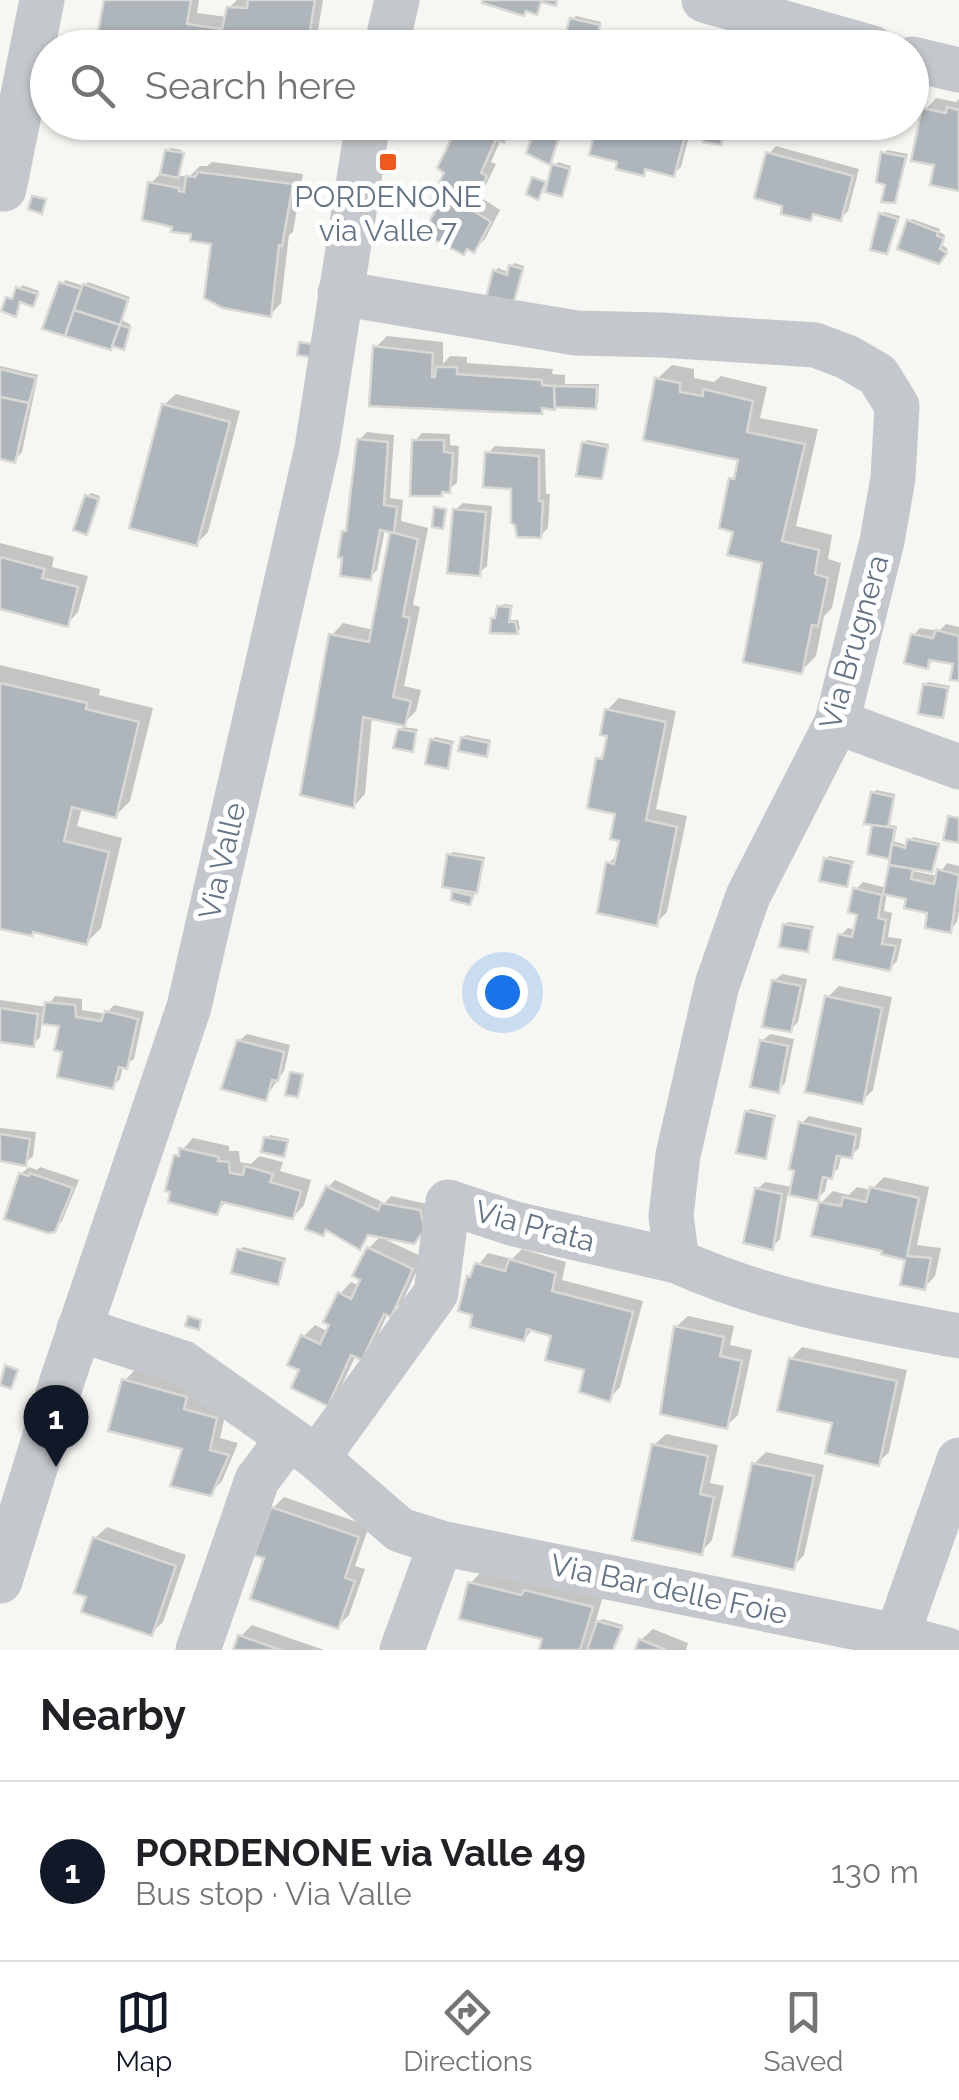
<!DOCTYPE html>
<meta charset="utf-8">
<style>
body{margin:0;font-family:Raleway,sans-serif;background:#f2f2f2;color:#202124}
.you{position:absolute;left:502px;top:992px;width:35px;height:35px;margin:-25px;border:8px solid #fff;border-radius:50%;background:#1a73e8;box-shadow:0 0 0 15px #1a73e833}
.badge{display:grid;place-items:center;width:65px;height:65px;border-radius:50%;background:#111827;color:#fff;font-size:32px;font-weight:700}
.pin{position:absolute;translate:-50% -82px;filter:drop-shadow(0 2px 5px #0008)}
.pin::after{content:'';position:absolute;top:52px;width:35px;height:30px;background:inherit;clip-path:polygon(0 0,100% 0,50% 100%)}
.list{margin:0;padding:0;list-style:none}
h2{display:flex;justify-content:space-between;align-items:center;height:130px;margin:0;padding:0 40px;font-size:42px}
h2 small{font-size:32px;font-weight:400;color:#757577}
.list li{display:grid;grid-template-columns:65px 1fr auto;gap:30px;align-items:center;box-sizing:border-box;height:180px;padding:0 40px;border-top:2px solid #e0e0e0}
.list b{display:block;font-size:38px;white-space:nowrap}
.list p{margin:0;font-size:32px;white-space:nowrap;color:#757577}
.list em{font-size:32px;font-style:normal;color:#757577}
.icon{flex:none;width:55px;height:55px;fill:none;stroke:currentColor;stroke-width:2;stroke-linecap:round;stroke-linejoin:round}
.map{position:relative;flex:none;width:959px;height:1650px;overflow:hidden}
.search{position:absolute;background:#fff;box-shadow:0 2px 8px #0004;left:30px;right:30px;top:30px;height:110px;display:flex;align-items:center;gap:25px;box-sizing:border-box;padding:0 35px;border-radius:55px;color:#757577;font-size:38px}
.sheet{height:310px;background:#fff}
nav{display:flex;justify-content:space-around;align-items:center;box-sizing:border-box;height:140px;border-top:2px solid #e0e0e0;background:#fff;font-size:28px;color:#757577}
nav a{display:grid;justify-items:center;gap:5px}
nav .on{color:#111827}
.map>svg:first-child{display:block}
.shadow{fill:#0003}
.building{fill:#aeb5bb;stroke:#d8d8d5;stroke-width:2.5}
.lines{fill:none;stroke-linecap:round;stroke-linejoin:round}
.minor{stroke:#c4c7cb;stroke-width:45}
.poi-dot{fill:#ed5a1c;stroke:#fff;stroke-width:4}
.labels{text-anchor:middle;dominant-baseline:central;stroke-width:10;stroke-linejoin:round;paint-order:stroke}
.poi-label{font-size:30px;fill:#647486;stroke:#fff}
.street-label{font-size:30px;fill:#647486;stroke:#fff}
</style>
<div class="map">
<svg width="959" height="1650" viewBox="0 0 959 1650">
<rect width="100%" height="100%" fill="#f6f7f3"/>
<!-- shadow -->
<g class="shadow">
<path d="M106,0H199L197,13L227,17L229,8L237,0H323L315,48H98Z"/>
<path d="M576,16L601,22L597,38L590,45L606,48H587L593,41L573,19Z"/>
<path d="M542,31L568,37L565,48H536Z"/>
<path d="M484,36L508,48H473Z"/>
<path d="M936,98L956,102L959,99V188L937,163L925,110Z"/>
<path d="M453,122H517L501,139L491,162L496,164L480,197L500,210L485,239L474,250L439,208L456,135Z"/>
<path d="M600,122L692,125L681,167L673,174L649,168L643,174Z"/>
<path d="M764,122H777L773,128L764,125Z"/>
<path d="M540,130L559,137L549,162L536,134Z"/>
<path d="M776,146L859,169L848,211L840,219L817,212L810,219L785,204L769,154Z"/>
<path d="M170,148L182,150L176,175L189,177L200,166H207L212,162L303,174L293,232L289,235L281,303L270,315L214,242L193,232L151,183L163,171Z"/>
<path d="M887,150L908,154L894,201L887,184L884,154Z"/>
<path d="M558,162L571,166L562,194L555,166Z"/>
<path d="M884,212L900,216L886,251L881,215Z"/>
<path d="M912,219L940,229L939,232L945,235L942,245L948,249L942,258L909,222Z"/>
<path d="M514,263L524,266L513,298L495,271L498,268L510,273Z"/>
<path d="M65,280L84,286L88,282L130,297L122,320L131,325L123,347L113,344L110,347L45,328Z"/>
<path d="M22,285L39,291L33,304L22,300L15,314L8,298L16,297Z"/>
<path d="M387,336L443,342V364L450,356L467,357V363L553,369L552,374L565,375V384H599L598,403L595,406H547L541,412L372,404L376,347Z"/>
<path d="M672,365L694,369V378L714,382L721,376L767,387L760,418L818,429L796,526L832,535L828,559L841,563L832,608L824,616L816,656L801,671L765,561L736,530L732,480L738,474L741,458L657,379Z"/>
<path d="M0,366L38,375L22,452L14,460L0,456Z"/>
<path d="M176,394L240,411L208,532L196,544L164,405Z"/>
<path d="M367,432L394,435L390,498L403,500L401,521L428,528L413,605L420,607L404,686L421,690L416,711L404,723L372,716L365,794L354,806L332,635L343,623L374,630L393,530L385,529L377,570L370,577L344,532L349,528L359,440Z"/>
<path d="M422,433L450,434V445L459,446L457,483L441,494L415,441Z"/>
<path d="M587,440L609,444L601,477L584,443Z"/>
<path d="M495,446L545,449L546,494H550L548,528L540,536L513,486L487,454Z"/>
<path d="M91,493L100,496L86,533L87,496Z"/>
<path d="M463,503L492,506L487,566L479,573L455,510Z"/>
<path d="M0,543L54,557L52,567L88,576L78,612L67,624L0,607Z"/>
<path d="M503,604L513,605L510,620H518L520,629L517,632L493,619Z"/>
<path d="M946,624L959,627V679L956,662L935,658L928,666L913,636L920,628L939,631Z"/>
<path d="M0,665L100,689L99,695L153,708L130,801L115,816L82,807L77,826L122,838L101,928L86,943L35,930L32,934L0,926Z"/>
<path d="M928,682L950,686L942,716L925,685Z"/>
<path d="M619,698L676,711L656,809L687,816L667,912L656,923L608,864L619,853L622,839L618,812L598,759L607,750V710Z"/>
<path d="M403,727L418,729L412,749L400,730Z"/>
<path d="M466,735L491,740L489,752L486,755L463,738Z"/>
<path d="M435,737L454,741L447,766L432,740Z"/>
<path d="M876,790L895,794L890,825L897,826L894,841L909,846L913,837L940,843L934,866L931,869L914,867L913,871L938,876L947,863L959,866V911L957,922L950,930L908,897L887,892L884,911L892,913L888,937L902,939L897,961L890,968L840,936L848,928L856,930L860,913L855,890L863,882L887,888L892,857L870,852L875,823L873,794Z"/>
<path d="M453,852L485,857L479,887L469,903L455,893L460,888L449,855Z"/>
<path d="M829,856L854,861L847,884L826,859Z"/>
<path d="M788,922L814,926L808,950L785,925Z"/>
<path d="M782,974L807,979L798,1022L790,1030L774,981Z"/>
<path d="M839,986L892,997L873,1090L862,1101L827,998Z"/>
<path d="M55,996L82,999V1010L106,1014L114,1005L144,1012L134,1059L123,1066L120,1079L112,1086L65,1050L62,1024L42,1021L40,1037L33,1044L0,1040V1000L47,1007Z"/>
<path d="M247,1034L290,1045L284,1071L265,1098L239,1041Z"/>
<path d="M770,1034L794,1039L785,1083L778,1090L762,1041Z"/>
<path d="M750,1109L776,1115L765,1156L747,1112Z"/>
<path d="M809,1116L862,1128L859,1148L851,1155L842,1154L838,1169L828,1176L825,1191L818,1198L788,1192L780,1239L772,1247L757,1189L765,1182L793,1187L801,1124Z"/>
<path d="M0,1128L36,1132L33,1156L25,1163L0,1158Z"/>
<path d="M270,1135L289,1139L283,1154L267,1138Z"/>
<path d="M193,1138L229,1146V1151H239L240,1162L251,1164L259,1156L283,1162L280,1171L311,1180L304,1205L293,1217L227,1201L216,1212L176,1157Z"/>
<path d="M29,1167L37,1170L40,1167L79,1180L62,1221L54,1229L21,1174Z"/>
<path d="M884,1177L929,1187L917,1245L941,1248L935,1276L924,1288L908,1258L885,1249L821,1203L833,1191L849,1195L857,1187L871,1190Z"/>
<path d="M335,1180L385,1203L391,1196L427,1204L432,1219L370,1233L359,1246L328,1187Z"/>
<path d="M380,1237L423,1257L402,1303L388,1313L373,1346L361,1357L356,1355L339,1391L327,1403L302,1369L303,1337L315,1325L329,1332L340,1294L351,1282L360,1286L369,1248Z"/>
<path d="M243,1247L286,1258L281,1279L278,1282L240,1250Z"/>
<path d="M522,1249L566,1262L562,1280L643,1301L620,1387L609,1399L587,1368L554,1334L534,1328L524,1339L469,1277L488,1253L512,1259Z"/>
<path d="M688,1316L734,1326L730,1345L752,1350L738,1415L726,1426L676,1327Z"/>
<path d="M802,1347L907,1370L889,1452L878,1463L834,1421L791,1359Z"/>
<path d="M136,1369L197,1386L227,1407L220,1438L238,1443L222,1481L210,1493L185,1447L124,1381Z"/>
<path d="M666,1434L718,1445L710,1483L724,1486L712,1540L701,1552L654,1445Z"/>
<path d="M766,1452L824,1465L804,1555L793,1567L754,1464Z"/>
<path d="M284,1497L369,1526L355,1566L365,1569L349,1615L338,1626L267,1557L273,1508Z"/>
<path d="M107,1527L186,1555L163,1622L151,1633L95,1538Z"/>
<path d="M481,1572L603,1596L594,1627L602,1619L623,1625L614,1650H542L545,1637L470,1584Z"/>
<path d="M252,1625L324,1650H236L240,1637Z"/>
<path d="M653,1629L688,1643L686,1650H638L641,1640Z"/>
</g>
<!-- building -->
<g class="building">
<path d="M104,0H191L187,24L222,29L227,7L247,8L248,0H315L307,48H95Z"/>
<path d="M483,0H557L556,6L541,2L537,15L526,11L524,16L482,3Z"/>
<path d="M570,18L600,25L595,44L565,37Z"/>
<path d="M537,33L566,40L564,48H533Z"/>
<path d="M947,107L959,110V191L930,185L934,165L911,161L922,108L946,113Z"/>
<path d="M450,122H514L504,143L496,139L481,173L487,176L471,209L491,222L474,253L467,249L464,255L423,234L436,209L429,204L444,173L437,168L452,137L445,133Z"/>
<path d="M597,122H650L686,132L674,177L645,169L644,176L616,169L617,162L589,155Z"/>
<path d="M708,122L725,123L721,145L703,142Z"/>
<path d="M879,122L876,131L828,123V122Z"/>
<path d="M534,132L558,140L550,165L526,153Z"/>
<path d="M165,150L184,153L178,178L160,174Z"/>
<path d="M766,152L853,176L841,221L813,214L811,221L781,214L782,206L754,198Z"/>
<path d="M881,152L906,157L895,203L881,202L885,185L876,182Z"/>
<path d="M552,164L570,169L562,197L545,192Z"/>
<path d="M198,172L293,184L282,246L279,245L271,317L223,308L204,298L211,244L190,241L191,234L171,232L172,227L142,220L148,182L179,188V191L184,192L186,176L195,177Z"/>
<path d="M532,177L546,182L538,200L526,194Z"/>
<path d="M32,196L46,199L42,214L28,209Z"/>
<path d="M879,213L898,219L887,254L870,250Z"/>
<path d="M907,220L938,232L937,236L944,238L940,249L947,253L939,264L897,249Z"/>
<path d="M509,265L523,269L514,301L486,298L493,270L507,275Z"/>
<path d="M59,282L81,289L65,336L42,329Z"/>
<path d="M83,284L128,300L120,325L74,310Z"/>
<path d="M16,287L38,294L33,307L20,302L16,317L1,311L6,297L12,299Z"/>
<path d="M74,310L120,325L111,350L65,336Z"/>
<path d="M120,325L130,328L124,350L112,346Z"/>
<path d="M299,342L313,344L311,357L297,355Z"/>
<path d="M373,346L433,353L432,377H435L436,367H457V374L542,380V385L554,386L555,410L542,408V414L369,406Z"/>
<path d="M0,369L36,378L29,403L0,397Z"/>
<path d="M655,378L680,383V392L703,396V389L753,401L747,432L805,444L782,541L819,550L815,574L828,578L818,626L812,625L802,674L743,662L762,563L727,555L733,532L719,528L729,478L734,479L738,460L643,440Z"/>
<path d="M554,386L597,387L596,409L555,407Z"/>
<path d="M0,397L29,403L15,463L0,459Z"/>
<path d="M162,404L230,422L197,546L129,528Z"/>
<path d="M357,439L388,442L384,505L397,507L394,533L380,530L371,580L340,576L342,558L338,557L342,531H346Z"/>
<path d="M412,440H444V452L453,453L450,493L442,492V496H410Z"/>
<path d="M582,442L608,447L602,479L576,476Z"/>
<path d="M485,452L539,456V501H543L541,538L517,537L515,525L511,523V489L483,487Z"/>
<path d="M85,495L99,499L87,535L73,530Z"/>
<path d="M434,507L446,509L443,529L432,527Z"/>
<path d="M453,509L486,512L480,576L447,573Z"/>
<path d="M390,532L418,539L403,616L410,618L393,697L411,701L405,726L363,717L354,808L300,795L329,634L369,642Z"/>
<path d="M0,557L45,569L42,578L78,587L68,627L0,609Z"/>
<path d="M497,606L511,607L509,622H515L518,634L490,633L491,618H495Z"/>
<path d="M936,630L959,636V681L950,680L953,664L929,660L928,669L904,663L911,634L933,638Z"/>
<path d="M0,683L87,703L86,709L139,722L116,818L72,807L64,841L109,852L87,945L33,932L32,936L0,929Z"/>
<path d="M923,684L948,688L943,718L918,714Z"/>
<path d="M605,709L666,722L646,820L677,827L657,926L597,913L606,862L614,864L619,841L610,839L615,814L587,808L596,758L602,759L607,736L600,735Z"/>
<path d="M398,729L416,732L413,752L393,748Z"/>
<path d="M461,737L489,743L487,757L458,751Z"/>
<path d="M430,739L452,744L448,769L425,764Z"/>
<path d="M871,792L894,797L888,827L864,824Z"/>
<path d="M948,816L959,818V843L943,840Z"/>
<path d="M872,825L895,828L889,859L867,854Z"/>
<path d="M907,839L939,845L932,872L889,865L892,844L905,848Z"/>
<path d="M447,854L483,860L477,893L442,887Z"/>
<path d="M824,858L852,864L847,887L819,881Z"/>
<path d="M889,865L913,869L911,879L934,884L937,869L959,875L951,933L925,928L927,913L904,908L906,899L883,894Z"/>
<path d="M853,888L882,895L878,918L886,920L882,944L896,946L890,971L833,959L838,934L852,937L857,915L848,912Z"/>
<path d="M452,891L473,896L470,905L451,900Z"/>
<path d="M783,924L812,929L808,952L779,947Z"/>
<path d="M772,980L801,986L791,1032L762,1027Z"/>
<path d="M825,996L882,1008L863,1104L805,1092Z"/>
<path d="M45,1002L75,1005L76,1017L101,1021L105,1011L138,1019L127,1069L119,1067L113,1089L57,1077L62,1052L54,1050L59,1026L42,1024Z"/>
<path d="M0,1008L38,1014L34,1047L0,1042Z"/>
<path d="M237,1040L284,1052L278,1081L272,1080L266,1101L221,1089Z"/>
<path d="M760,1040L788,1046L779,1093L750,1087Z"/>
<path d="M290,1072L303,1074L298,1097L285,1095Z"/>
<path d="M745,1111L774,1117L766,1159L736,1153Z"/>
<path d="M799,1122L856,1135L852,1158L837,1156L832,1179L823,1177L818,1201L789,1195L794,1171L789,1169Z"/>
<path d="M0,1134L30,1139L26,1166L0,1161Z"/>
<path d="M264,1137L288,1141L284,1157L261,1152Z"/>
<path d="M179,1148L219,1157L218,1161L229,1162L230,1173L243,1175L245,1166L273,1174L270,1182L301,1191L293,1219L222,1202L217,1215L168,1202L170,1192L165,1191L174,1155L179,1156Z"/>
<path d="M19,1173L29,1176L30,1173L73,1188L55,1232L48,1233L4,1219Z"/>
<path d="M326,1186L378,1210L381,1203L420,1210L425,1229L414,1244L368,1235L360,1250L326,1230L323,1236L305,1229Z"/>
<path d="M870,1187L919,1198L907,1256L931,1258L925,1290L900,1285L905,1260L881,1254L882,1251L811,1236L819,1202L841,1206L843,1197L866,1202Z"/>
<path d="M755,1188L782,1194L773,1250L743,1243Z"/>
<path d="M367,1247L413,1269L391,1317L384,1314L362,1360L351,1355L328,1406L291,1388L299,1370L287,1365L301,1335L320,1344L329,1325L323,1322L338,1292L351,1299L360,1280L352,1276Z"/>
<path d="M237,1249L284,1261L278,1285L231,1273Z"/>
<path d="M509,1259L556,1273L552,1291L633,1312L610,1402L579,1392L584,1370L545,1360L551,1336L527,1329L524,1341L470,1327L472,1315L458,1311L467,1276L470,1277L475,1263L505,1271Z"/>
<path d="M188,1316L201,1320L199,1330L185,1326Z"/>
<path d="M674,1326L724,1337L720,1356L742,1361L727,1429L660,1414Z"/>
<path d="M789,1358L897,1381L879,1466L825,1453L832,1423L777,1411Z"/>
<path d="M5,1365L18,1370L11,1389L0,1385Z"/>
<path d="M122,1379L187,1397L184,1409L217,1418L210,1450L229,1455L211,1496L170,1486L182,1449L108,1431Z"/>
<path d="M652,1444L708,1456L700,1494L714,1497L702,1555L632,1540Z"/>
<path d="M752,1463L814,1476L794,1570L732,1556Z"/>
<path d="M271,1507L359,1537L345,1578L355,1581L338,1629L250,1599L264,1558L254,1555Z"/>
<path d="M93,1537L176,1566L152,1636L81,1612L86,1597L74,1593Z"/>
<path d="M468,1582L521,1595L524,1590L593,1607L580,1650H539L542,1639L459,1619Z"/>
<path d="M597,1621L622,1628L613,1650H587Z"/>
<path d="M238,1635L281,1650H233Z"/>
<path d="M639,1639L666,1650H635Z"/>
</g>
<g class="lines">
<!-- minor -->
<g class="minor">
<path d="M704,0L872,48"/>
<path d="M386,48L397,0"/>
<path d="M912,59L959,70"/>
<path d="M4,189L42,0"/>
<path d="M340,293L576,333L661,335L815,345L847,357L878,375L897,406L893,478L882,541L837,722L748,896L717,985L678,1155L671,1216L677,1261C767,1302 863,1318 959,1336"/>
<path d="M837,722L959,767"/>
<path d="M79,1329L183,1363L317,1458L400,1530L441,1543L897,1636L947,1650"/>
<path d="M317,1458L436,1293L448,1202L515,1224L677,1261"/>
<path d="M0,1581L62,1381L189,1007L317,448L368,122"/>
<path d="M897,1636L959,1460"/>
<path d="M198,1650L257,1480L288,1439"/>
<path d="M402,1650L441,1543"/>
</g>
</g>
<!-- markers -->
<rect class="poi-dot" x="378" y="152" width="20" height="20" rx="5"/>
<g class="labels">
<!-- poi labels -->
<g class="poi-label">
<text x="388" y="196">PORDENONE<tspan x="388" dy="34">via Valle 7</tspan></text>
</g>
<!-- street labels -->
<g class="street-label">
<text transform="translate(854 642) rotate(-74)">Via Brugnera</text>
<text transform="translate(222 861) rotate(-77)">Via Valle</text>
<text transform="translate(535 1226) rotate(15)">Via Prata</text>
<text transform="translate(669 1589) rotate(12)">Via Bar delle Foie</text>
</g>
</g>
</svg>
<div class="you"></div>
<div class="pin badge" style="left:56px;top:1467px">1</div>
<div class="search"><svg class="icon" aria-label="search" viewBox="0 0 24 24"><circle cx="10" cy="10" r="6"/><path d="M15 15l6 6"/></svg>Search here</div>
</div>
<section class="sheet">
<h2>Nearby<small></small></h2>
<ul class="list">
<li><span class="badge">1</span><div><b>PORDENONE via Valle 49</b><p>Bus stop · Via Valle</p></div><em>130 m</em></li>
</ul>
</section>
<nav>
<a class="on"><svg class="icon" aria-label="map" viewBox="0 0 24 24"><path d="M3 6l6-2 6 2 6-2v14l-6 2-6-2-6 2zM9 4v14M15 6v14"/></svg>Map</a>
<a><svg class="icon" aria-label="directions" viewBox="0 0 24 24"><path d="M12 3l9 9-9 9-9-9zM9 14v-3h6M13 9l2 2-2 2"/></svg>Directions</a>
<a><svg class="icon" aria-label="saved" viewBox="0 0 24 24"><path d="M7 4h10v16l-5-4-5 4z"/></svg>Saved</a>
</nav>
